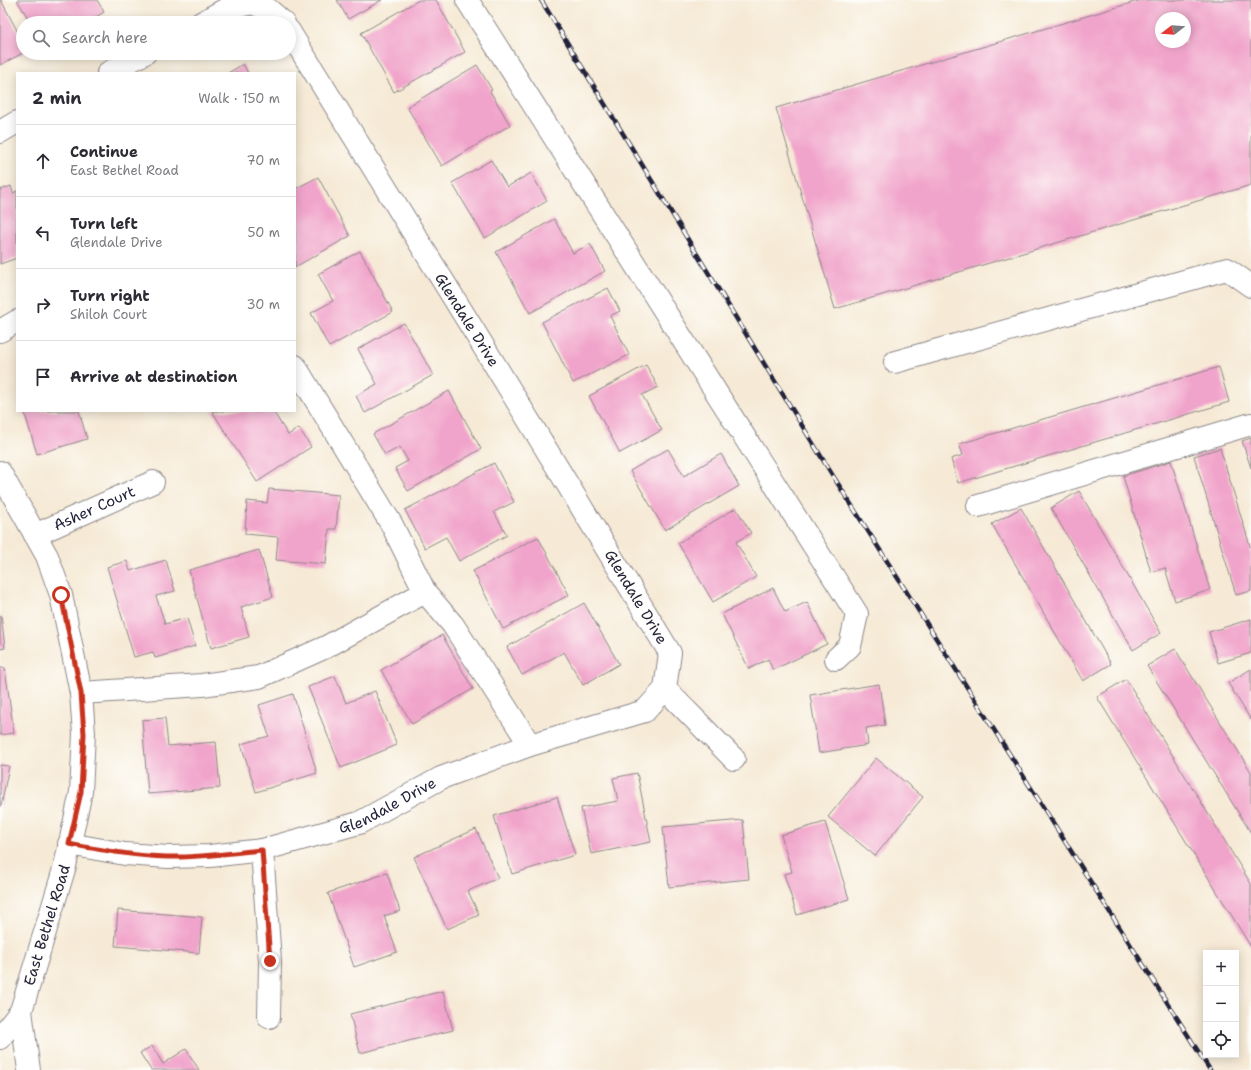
<!DOCTYPE html>
<meta charset="utf-8">
<style>
body{margin:0;font-family:"Shantell Sans",sans-serif;background:#f7f7f7;color:#2b2b33}
.controls{position:absolute;right:12px;bottom:12px;display:grid;overflow:hidden;border-radius:0px;box-shadow:0 2px 10px #0003}
.controls button{width:36px;height:36px;display:grid;place-items:center;padding:0;border:0;border-bottom:1px solid #e1e1e2;background:#fff;color:#2b2b33;font:20px sans-serif}
.compass{position:absolute;left:1155px;top:12px;width:36px;height:36px;border-radius:50%;background:#fff;box-shadow:0 2px 10px #0003;rotate:253deg}
.stop{position:absolute;width:12px;height:12px;margin:-9px;border:3px solid #c8321e;border-radius:50%;background:#fff}
.stop.end{background:#c8321e;border-color:#fff;box-shadow:0 1px 4px #0008}
.list{margin:0;padding:0;list-style:none}
h2{display:flex;justify-content:space-between;align-items:center;height:52px;margin:0;padding:0 16px;font-size:17px}
h2 small{font-size:13px;font-weight:400;color:#7c7c81}
.list li{display:grid;grid-template-columns:26px 1fr auto;gap:12px;align-items:center;box-sizing:border-box;height:72px;padding:0 16px;border-top:1px solid #e1e1e2}
.list b{display:block;font-size:15px;white-space:nowrap}
.list p{margin:0;font-size:13px;white-space:nowrap;color:#7c7c81}
.list em{font-size:13px;font-style:normal;color:#7c7c81}
.icon{flex:none;width:22px;height:22px;fill:none;stroke:currentColor;stroke-width:2;stroke-linecap:round;stroke-linejoin:round}
.map{position:relative;flex:none;width:1251px;height:1070px;overflow:hidden}
.search{position:absolute;background:#fff;box-shadow:0 2px 10px #0003;left:16px;top:16px;width:280px;height:44px;display:flex;align-items:center;gap:10px;box-sizing:border-box;padding:0 14px;border-radius:22px;color:#7c7c81;font-size:15px}
.panel{position:absolute;background:#fff;box-shadow:0 2px 10px #0003;left:16px;top:72px;width:280px;height:340px;border-radius:0px}
.map>svg:first-child{display:block}
.building{fill:#f1a4cb;fill-rule:evenodd}
.lines{fill:none;stroke-linecap:round;stroke-linejoin:round}
.minor-casing{stroke:#8c8688;stroke-width:24}
.minor{stroke:#fff;stroke-width:22}
.rail-casing{stroke:#22223b;stroke-width:4.5}
.rail{stroke:#fdfcf7;stroke-width:3;stroke-dasharray:9;stroke-linecap:butt}
.route{stroke:#c8321e;stroke-width:5}
.labels{text-anchor:middle;dominant-baseline:central;stroke-width:3;stroke-linejoin:round;paint-order:stroke}
.street-label{font-size:15px;fill:#22223b;stroke:#fdfcf7}
</style>
<div class="map">
<svg width="1251" height="1070" viewBox="0 0 1251 1070">
<rect width="100%" height="100%" fill="#fdfcf7"/>
<filter id="ink" filterUnits="userSpaceOnUse"><feTurbulence type="fractalNoise" baseFrequency=".025" numOctaves="2"/><feDisplacementMap in="SourceGraphic" scale="8" xChannelSelector="R" yChannelSelector="G"/><feConvolveMatrix kernelMatrix="1 2 1 2 8 2 1 2 1" color-interpolation-filters="sRGB"/></filter>
<filter id="wash" filterUnits="userSpaceOnUse"><feTurbulence type="fractalNoise" baseFrequency=".012" numOctaves="4" result="noise"/><feDisplacementMap in="SourceGraphic" scale="16" xChannelSelector="R" yChannelSelector="G"/><feGaussianBlur stdDeviation="0.9" result="paint"/><feColorMatrix in="noise" values="0 0 0 0 0 0 0 0 0 0 0 0 0 0 0 0 0 1.4 0 .05"/><feComposite in="paint" operator="in"/></filter>
<g filter="url(#wash)">
<rect width="100%" height="100%" fill="#f6ead6"/>
<g id="blocks">
<!-- building -->
<g class="building">
<path d="M0,0H1L23,42V53L0,65Z"/>
<path d="M17,0H97L104,12L86,23H31Z"/>
<path d="M337,0H382L348,19Z"/>
<path d="M419,0H436L465,52L394,92L361,33Z"/>
<path d="M1141,0H1251V185L835,309L776,108ZM1161,18H1185V42H1161Z"/>
<path d="M243,64L248,73H228Z"/>
<path d="M477,65L492,90L490,91L510,125L442,166L407,107Z"/>
<path d="M491,160L507,187L531,173L547,201L485,238L452,183Z"/>
<path d="M318,177L350,236L295,267V189Z"/>
<path d="M11,186L13,193L17,191V258L0,264V190Z"/>
<path d="M554,219L573,253L590,244L605,271L530,313L496,252Z"/>
<path d="M360,251L393,312L329,347L311,313L333,301L318,274Z"/>
<path d="M608,288L620,311L610,316L629,355L573,383L542,322Z"/>
<path d="M404,323L433,375L365,413L356,396L377,384L358,349Z"/>
<path d="M646,365L658,387L642,395L662,430L620,453L589,396Z"/>
<path d="M1219,367L1229,402L958,483L951,459L963,455L959,444Z"/>
<path d="M449,391L481,449L408,491L395,468L408,461L400,447L385,455L373,434Z"/>
<path d="M24,411H79L87,439L37,454Z"/>
<path d="M212,411H273L288,435L299,428L311,447L257,482Z"/>
<path d="M1251,438V468L1242,441Z"/>
<path d="M1220,448L1251,549V591L1236,595L1194,456Z"/>
<path d="M668,449L684,476L721,454L739,486L665,530L630,471Z"/>
<path d="M1171,461L1210,590L1175,601L1165,568L1151,572L1123,476Z"/>
<path d="M494,463L514,502L494,512L507,535L459,561L446,537L425,548L405,510Z"/>
<path d="M269,489L339,495L336,529H329L326,564L276,560L278,537L245,534L247,501L267,503Z"/>
<path d="M1079,491L1161,633L1133,650L1051,508Z"/>
<path d="M736,508L751,533L736,542L756,577L713,602L678,543Z"/>
<path d="M1021,508L1111,664L1083,681L992,524Z"/>
<path d="M538,537L569,595L503,629L473,571Z"/>
<path d="M259,550L273,597L241,607L249,637L211,648L189,570Z"/>
<path d="M166,560L175,591L156,596L165,624L187,618L195,646L155,658L153,652L134,657L107,567L127,561L130,571Z"/>
<path d="M773,588L785,612L807,602L827,644L773,670L768,659L749,669L722,614Z"/>
<path d="M584,603L619,664L583,685L564,652L522,675L507,647Z"/>
<path d="M1,615L5,648L0,649V616Z"/>
<path d="M1251,619V653L1218,663L1209,632Z"/>
<path d="M442,635L473,689L412,724L381,670Z"/>
<path d="M1175,649L1251,772V833L1147,666Z"/>
<path d="M0,668H5L14,733L0,735Z"/>
<path d="M1251,669V720L1228,683Z"/>
<path d="M335,676L346,703L375,691L397,745L341,768L308,687Z"/>
<path d="M1126,679L1251,884V947L1097,697Z"/>
<path d="M879,684L885,725L866,728L868,745L819,753L810,695Z"/>
<path d="M293,694L317,773L256,792L241,744L269,736L259,705Z"/>
<path d="M165,718L168,746L216,742L220,788L148,794L142,720Z"/>
<path d="M876,758L923,797L875,856L828,817Z"/>
<path d="M0,765L9,766L1,806H0Z"/>
<path d="M637,773L651,842L591,854L581,808L618,801L613,778Z"/>
<path d="M557,797L575,855L512,874L494,816Z"/>
<path d="M743,820L749,879L669,887L663,827Z"/>
<path d="M825,822L849,899L797,915L784,874L792,872L781,835Z"/>
<path d="M476,829L498,878L468,891L479,915L447,929L414,857Z"/>
<path d="M387,873L400,911L384,916L397,952L354,967L328,893Z"/>
<path d="M118,910L202,917L199,953L115,946Z"/>
<path d="M443,991L453,1030L360,1053L350,1014Z"/>
<path d="M152,1046L163,1064L186,1049L199,1070H151L140,1053Z"/>
</g>
</g>
</g>
<g filter="url(#ink)">
<use href="#blocks" fill-opacity="0" stroke="#8c8688" stroke-width="1"/>
<g class="lines">
<defs>
<g id="minor">
<path d="M467,0L857,614L850,646L836,659"/>
<path d="M201,23L226,9L252,3L269,10L284,23"/>
<path d="M108,73L145,53"/>
<path d="M0,132L17,122"/>
<path d="M0,331L17,321"/>
<path d="M895,362L1227,269L1251,286"/>
<path d="M295,366L392,525L425,592"/>
<path d="M0,472L47,556L61,595L81,693L84,734L81,792L65,866L21,1011L0,1038"/>
<path d="M978,506L1251,424"/>
<path id="s1" d="M35,535L153,482"/>
<path d="M665,689L734,759"/>
<path d="M81,693L202,685L259,677L326,647L425,592L453,625L530,745"/>
<path id="s2" d="M69,844L125,854L168,857L210,856L262,850L359,823L441,778L530,745L645,711L665,689L670,653L498,370L289,31"/>
<path d="M262,850L270,961L269,1017"/>
<path d="M21,1011L29,1070"/>
</g>
</defs>
<!-- minor casing -->
<use href="#minor" class="minor-casing"/>
<!-- minor -->
<use href="#minor" class="minor"/>
<defs>
<path id="rail" d="M541,0L833,476L1210,1070"/>
</defs>
<!-- rail casing -->
<use href="#rail" class="rail-casing"/>
<!-- rail -->
<use href="#rail" class="rail"/>
</g>
</g>
<g class="lines" filter="url(#ink)">
<!-- route -->
<path class="route" d="M61,595L81,693L84,734L81,792L69,844C102,850 134,856 167,857C199,858 231,853 262,850L270,961"/>
</g>
<g class="labels">
<!-- street labels -->
<g class="street-label">
<text transform="translate(467 320) rotate(58)">Glendale Drive</text>
<text stroke="none"><textPath href="#s1" startOffset="65">Asher Court</textPath></text>
<text transform="translate(636 597) rotate(59)">Glendale Drive</text>
<text stroke="none"><textPath href="#s2" startOffset="328">Glendale Drive</textPath></text>
<text transform="translate(47 925) rotate(-73)">East Bethel Road</text>
</g>
</g>
</svg>
<div class="controls">
<button>+</button>
<button>−</button>
<button><svg class="icon" aria-label="locate" viewBox="0 0 24 24"><circle cx="12" cy="12" r="6"/><path d="M12 2v4M12 18v4M2 12h4M18 12h4"/></svg></button>
</div>
<svg class="compass" viewBox="-18 -18 36 36"><path d="M0-13l5 13h-10z" fill="#e53935"/><path d="M0 13l5-13h-10z" fill="#7c7c81"/></svg>
<div class="stop" style="left:61px;top:595px"></div>
<div class="stop end" style="left:270px;top:961px"></div>
<div class="search"><svg class="icon" aria-label="search" viewBox="0 0 24 24"><circle cx="10" cy="10" r="6"/><path d="M15 15l6 6"/></svg>Search here</div>
<section class="panel">
<h2>2 min<small>Walk · 150 m</small></h2>
<ul class="list">
<li><svg class="icon" aria-label="ahead" viewBox="0 0 24 24"><path d="M12 20V5M6 11l6-6 6 6"/></svg><div><b>Continue</b><p>East Bethel Road</p></div><em>70 m</em></li>
<li><svg class="icon" aria-label="left" viewBox="0 0 24 24"><path d="M17 20v-9H6M10 6l-5 5 5 5"/></svg><div><b>Turn left</b><p>Glendale Drive</p></div><em>50 m</em></li>
<li><svg class="icon" aria-label="right" viewBox="0 0 24 24"><path d="M7 20v-9h11M14 6l5 5-5 5"/></svg><div><b>Turn right</b><p>Shiloh Court</p></div><em>30 m</em></li>
<li><svg class="icon" aria-label="arrive" viewBox="0 0 24 24"><path d="M6 21V4h12l-3 4 3 4H6"/></svg><div><b>Arrive at destination</b></div></li>
</ul>
</section>
</div>
